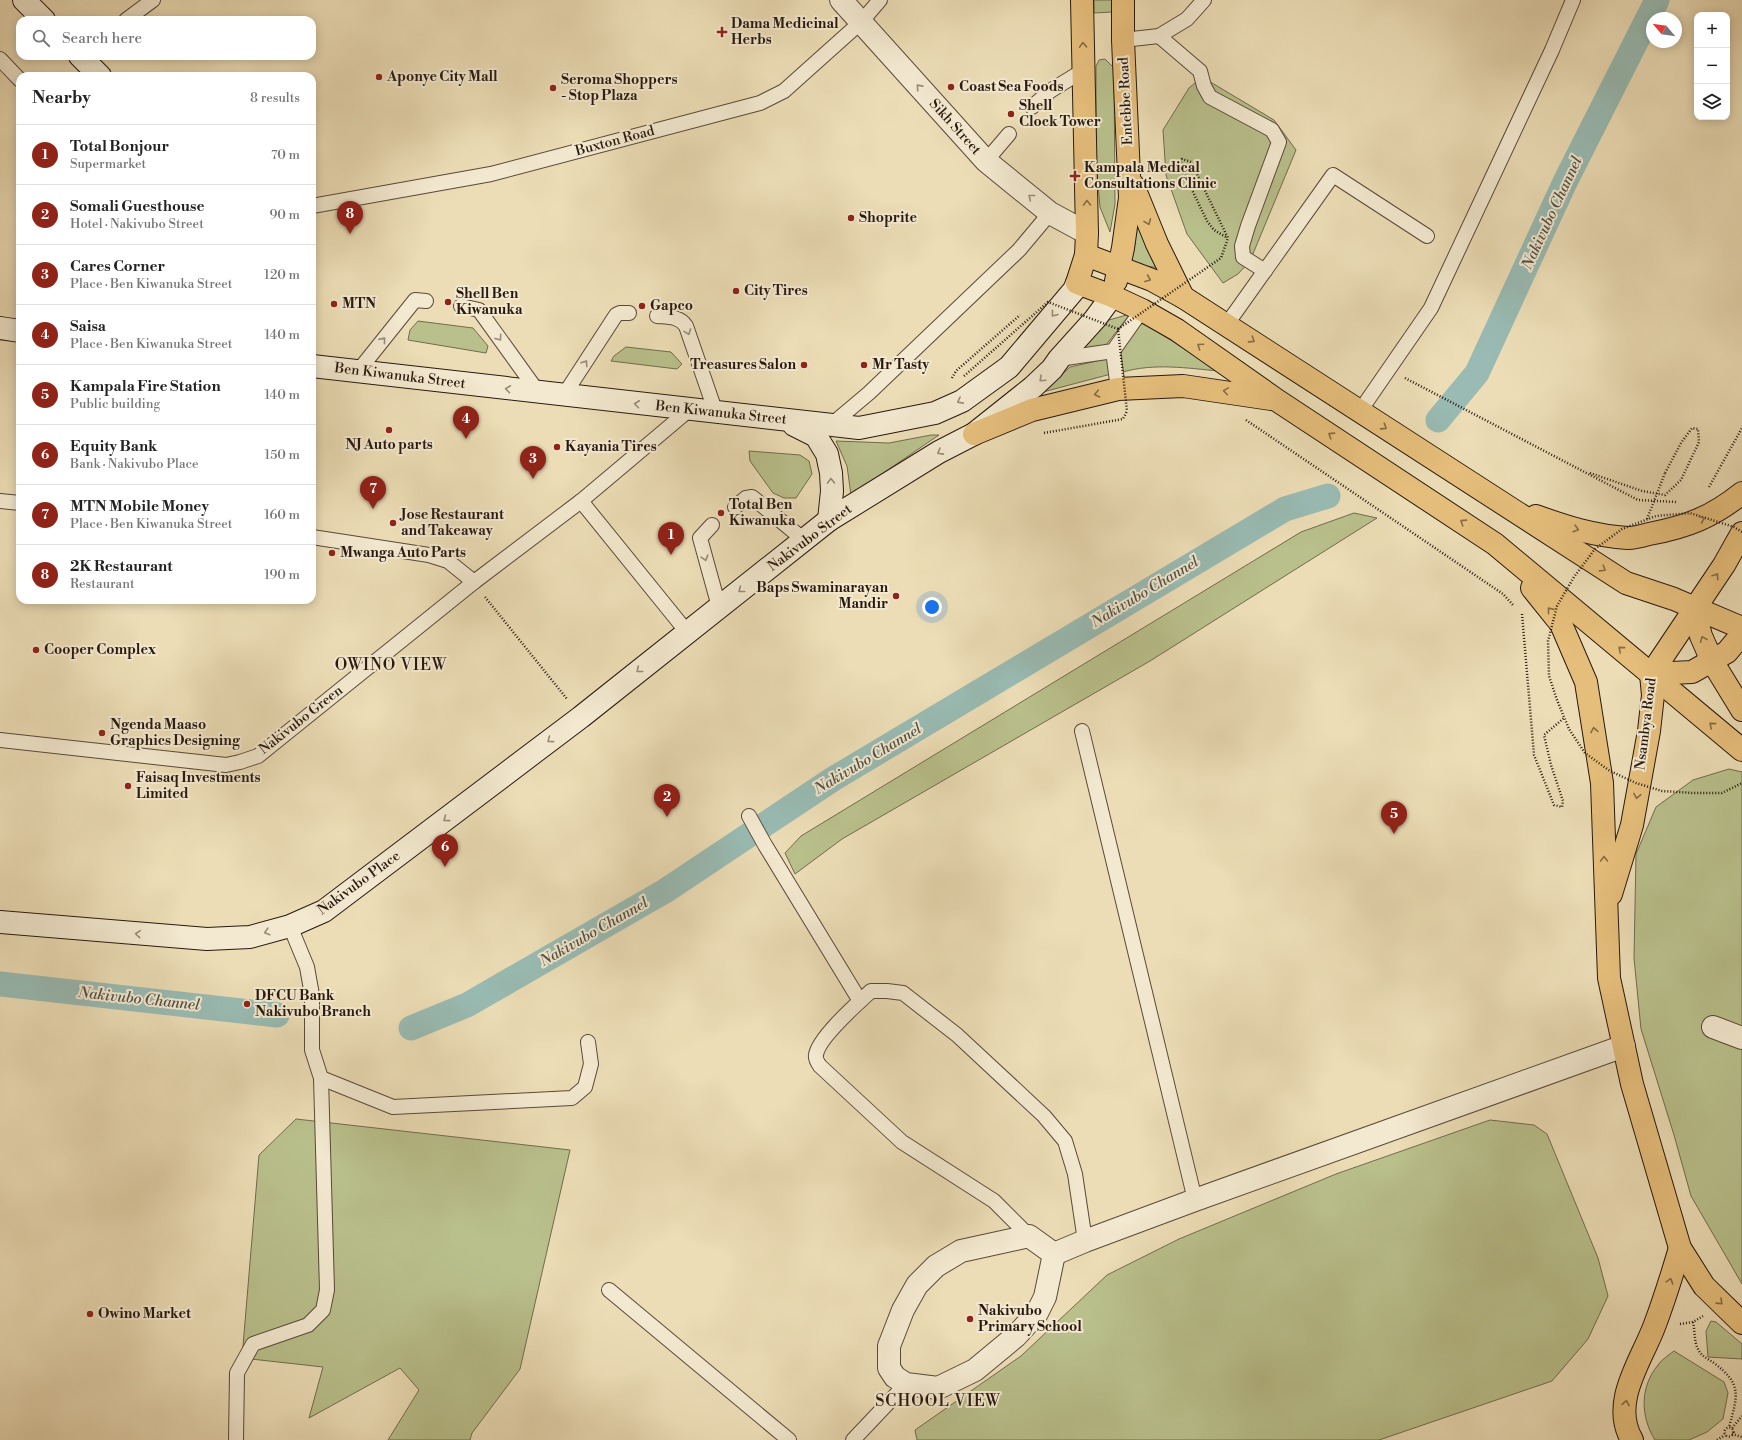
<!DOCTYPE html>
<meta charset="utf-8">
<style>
body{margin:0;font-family:"Libre Bodoni",serif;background:#f6f6f6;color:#222}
.controls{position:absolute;right:12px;top:12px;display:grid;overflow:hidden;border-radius:8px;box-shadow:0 2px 10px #0003}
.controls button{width:36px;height:36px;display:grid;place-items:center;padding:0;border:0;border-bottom:1px solid #e0e0e0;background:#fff;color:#222;font:20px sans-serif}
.compass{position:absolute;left:1646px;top:12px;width:36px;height:36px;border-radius:50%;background:#fff;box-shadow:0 2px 10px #0003;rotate:299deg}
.you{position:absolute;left:932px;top:607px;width:14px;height:14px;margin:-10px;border:3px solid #fff;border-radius:50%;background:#1a73e8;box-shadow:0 0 0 6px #1a73e833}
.badge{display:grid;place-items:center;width:26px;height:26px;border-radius:50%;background:#8f2418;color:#fff;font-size:13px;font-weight:700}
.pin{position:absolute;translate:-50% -33px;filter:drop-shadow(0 1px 2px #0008)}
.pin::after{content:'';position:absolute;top:21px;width:14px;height:12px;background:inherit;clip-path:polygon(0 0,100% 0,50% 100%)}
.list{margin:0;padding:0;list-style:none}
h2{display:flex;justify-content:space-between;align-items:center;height:52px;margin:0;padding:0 16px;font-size:17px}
h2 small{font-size:13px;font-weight:400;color:#767676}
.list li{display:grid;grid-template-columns:26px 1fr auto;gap:12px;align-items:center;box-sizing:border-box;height:60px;padding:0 16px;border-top:1px solid #e0e0e0}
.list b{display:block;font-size:15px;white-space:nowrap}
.list p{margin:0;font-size:13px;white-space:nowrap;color:#767676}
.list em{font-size:13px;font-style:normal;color:#767676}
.icon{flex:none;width:22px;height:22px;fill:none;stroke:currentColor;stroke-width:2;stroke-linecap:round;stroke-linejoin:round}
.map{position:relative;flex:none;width:1742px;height:1440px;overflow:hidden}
.search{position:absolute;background:#fff;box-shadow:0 2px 10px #0003;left:16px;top:16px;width:300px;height:44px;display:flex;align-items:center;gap:10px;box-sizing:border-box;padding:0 14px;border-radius:12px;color:#767676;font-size:15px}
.panel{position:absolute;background:#fff;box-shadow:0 2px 10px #0003;left:16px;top:72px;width:300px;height:532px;border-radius:12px}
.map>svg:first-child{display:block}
.green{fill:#b9c08c;stroke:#706c4d}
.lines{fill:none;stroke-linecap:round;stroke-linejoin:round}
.canal{stroke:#99bbb3;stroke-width:25}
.lane-casing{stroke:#594938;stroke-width:16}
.street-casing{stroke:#594938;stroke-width:24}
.secondary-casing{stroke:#28180e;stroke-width:24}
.primary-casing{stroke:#28180e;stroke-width:24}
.path{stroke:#28180e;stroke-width:2.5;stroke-dasharray:1 2;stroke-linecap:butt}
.lane{stroke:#f3e9d0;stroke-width:14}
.street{stroke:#f3e9d0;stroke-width:22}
.secondary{stroke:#f3e9d0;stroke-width:22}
.primary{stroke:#e6be7b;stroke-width:22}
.path-bridge{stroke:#28180e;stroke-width:2.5;stroke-dasharray:1 2;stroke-linecap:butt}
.oneway{stroke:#876b44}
.oneway2{stroke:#988b79}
.poi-dot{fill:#8f2418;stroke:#f3e9d0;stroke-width:1.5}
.labels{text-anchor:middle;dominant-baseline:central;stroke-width:4;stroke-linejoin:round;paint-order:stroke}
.poi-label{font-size:14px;font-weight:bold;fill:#28180e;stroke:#f3e9d0;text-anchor:start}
.street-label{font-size:14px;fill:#28180e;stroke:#f3e9d0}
.water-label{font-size:15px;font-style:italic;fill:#505148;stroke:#f3e9d0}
.quarter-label{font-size:16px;letter-spacing:1px;fill:#28180e;stroke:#f3e9d0}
</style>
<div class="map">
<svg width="1742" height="1440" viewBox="0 0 1742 1440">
<rect width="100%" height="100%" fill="#ecddb6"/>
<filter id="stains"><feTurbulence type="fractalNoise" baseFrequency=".005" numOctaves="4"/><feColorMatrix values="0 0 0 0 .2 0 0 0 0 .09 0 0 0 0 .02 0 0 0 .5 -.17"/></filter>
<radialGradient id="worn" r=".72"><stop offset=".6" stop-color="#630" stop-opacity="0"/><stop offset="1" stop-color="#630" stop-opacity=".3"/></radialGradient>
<!-- green -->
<g class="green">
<path d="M1094,0H1112V12L1094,13Z"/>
<path d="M1105,59L1114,68L1115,204L1110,232L1100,207L1096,164V66L1099,60Z"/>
<path d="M1202,77L1274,120L1296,150L1250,261L1238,274L1223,283L1187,234L1166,175L1163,130L1189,88Z"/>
<path d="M1135,223L1162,268L1127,264L1135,243Z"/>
<path d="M1130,314L1106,345L1083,350L1102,322Z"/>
<path d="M418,321L473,328L488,346L486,353L408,340L410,330Z"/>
<path d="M1143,322L1218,371C1187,368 1154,363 1123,372L1119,352Z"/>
<path d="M626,347L671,352L682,364L677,369L611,361L614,356Z"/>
<path d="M1110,358L1111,374L1043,392L1070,367Z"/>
<path d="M931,435H939L851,495L847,466L836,441L889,443Z"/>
<path d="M749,451L800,455L809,461L812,474L796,498H784L773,493L750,461Z"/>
<path d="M1354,513L1377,518L1150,661L842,839L795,874L785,853L801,836L1301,532Z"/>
<path d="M1729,769L1742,772V1284L1691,1196L1674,1135L1641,1029L1634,958L1636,854L1656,807L1693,780Z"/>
<path d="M296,1119L570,1150L520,1369L472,1433L470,1440H388L419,1390L400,1368L309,1418L323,1367L242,1358L259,1155Z"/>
<path d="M1490,1120L1534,1125L1547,1134L1598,1258L1608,1296L1588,1339L1552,1381L1379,1440H917L915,1430L1021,1356L1107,1275L1179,1239L1336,1174Z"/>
<path d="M1711,1321L1716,1322L1742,1344V1359L1708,1357L1706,1331Z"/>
<path d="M1674,1351L1724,1382L1728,1393L1723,1419L1707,1432L1689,1440H1655C1640,1416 1640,1387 1658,1365C1662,1359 1669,1355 1674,1351Z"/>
</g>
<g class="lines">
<!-- canal -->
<g class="canal">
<path d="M1438,420L1477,373L1565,182L1657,0"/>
<path d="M0,984L277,1015"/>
<path d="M411,1028L467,1005L665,891L833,779L1285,509L1328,496"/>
</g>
<defs>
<g id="lane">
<path d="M126,20L153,0"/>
<path d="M1159,36L1200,71L1204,86L1210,97L1272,130L1279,142L1248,226L1242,246L1243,257L1265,271"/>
<path d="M1123,40L1159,36L1187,19L1204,0"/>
<path d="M0,59L20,80"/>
<path d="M1032,107L1050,91L1084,70"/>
<path d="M986,161L1009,134"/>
<path d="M312,206L491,174L760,103L784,91L861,22L880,0"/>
<path d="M461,306L479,310L538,392"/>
<path d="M657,316C668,317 679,316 686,326L716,413"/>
<path d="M1227,324L1333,175L1427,236"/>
<path d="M1113,351L1118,389"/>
<path d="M1059,359L1113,351L1142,310"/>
<path d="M359,370L415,300L426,301"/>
<path d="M564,395L616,315L620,313H629"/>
<path d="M1360,411L1431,308L1552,50L1573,0"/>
<path d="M831,425L869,393L1019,250L1050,213"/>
<path d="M0,501L20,503"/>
<path d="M581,501L687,632"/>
<path d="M735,507L746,498L752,497L804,540"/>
<path d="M712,525L700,538L719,607"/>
<path d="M312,537L429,555L448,561L474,582"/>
<path d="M1082,731L1195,1200"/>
<path d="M0,740L226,765L240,762L258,756L474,582L581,501L689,410"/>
<path d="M749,816L765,845L860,1001"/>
<path d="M290,926L307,967L312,995V1050L321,1078L393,1107L572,1098L585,1087L591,1064L588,1042"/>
<path d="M1029,1236L994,1201L902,1142L820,1066C818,1063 815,1059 816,1055C818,1038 858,1003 871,991H887L903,993L957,1035L1044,1116L1065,1141L1075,1174L1085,1241"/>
<path d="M609,1290L789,1440"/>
<path d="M236,1440L237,1373L253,1344L308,1325L323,1310L327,1290L321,1078"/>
<path d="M853,1440L906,1384"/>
</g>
<g id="street">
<path d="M841,0L986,161L1050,213L1087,233"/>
<path d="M1713,1027L1742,1038"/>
<path d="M1029,1236L1054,1254L1045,1297L1037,1313L1016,1336L975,1370L938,1388L906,1384L895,1377L889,1368V1346L903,1310L917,1285L936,1266L961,1251Z"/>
<path d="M1054,1254L1085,1241L1195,1200L1624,1046"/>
</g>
<g id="secondary">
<path d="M24,0L44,20"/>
<path d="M80,56L100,76"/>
<path d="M0,328L20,331"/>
<path d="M312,366L859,428L935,413L962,401L1009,367L1074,290L1077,283"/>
<path d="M794,425L816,436L827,454L831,473L832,491L829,520"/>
<path d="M0,922L207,939L250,937L290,926L324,911L581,717L829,520L939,452L974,434L1033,387L1052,369L1059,359L1095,319L1112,296"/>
</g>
<g id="primary">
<path d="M1082,0L1087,233L1086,255L1077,283L1112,296L1142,310L1177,330L1278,401L1495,544L1742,750"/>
<path d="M1133,185L1157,244L1183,297"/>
<path d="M1086,255L1152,280L1183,297L1626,583L1674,599L1742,628"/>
<path d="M1116,281L1123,248L1130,198L1123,40V0"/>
<path d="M974,434L1032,410L1118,389L1183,386L1271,399"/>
<path d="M1536,516C1566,527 1595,536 1628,538C1634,538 1642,536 1649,534C1687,527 1712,517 1742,493"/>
<path d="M1532,588L1561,624L1586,682L1602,783L1609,978L1632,1084L1680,1248L1704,1286L1742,1323"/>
<path d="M1694,609L1701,636L1712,661L1742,710"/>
<path d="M1651,674L1692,672L1727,652L1742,634"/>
<path d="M1611,894L1632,825L1649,731L1653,695L1651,674L1724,565L1742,533"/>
<path d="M1632,1440C1610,1403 1641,1361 1654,1327C1664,1301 1672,1275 1680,1248"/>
</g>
</defs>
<!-- lane casing -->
<use href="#lane" class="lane-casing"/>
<!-- street casing -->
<use href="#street" class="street-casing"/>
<!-- secondary casing -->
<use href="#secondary" class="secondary-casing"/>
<!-- primary casing -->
<use href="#primary" class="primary-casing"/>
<!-- path -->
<g class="path">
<path d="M1191,162L1182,159L1180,165L1207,221L1214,230L1226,237"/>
<path d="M952,378L956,371L1020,315"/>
<path d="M1405,378L1638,500L1676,502"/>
<path d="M1246,420L1503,594L1513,605"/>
<path d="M1044,433L1123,419L1127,411"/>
<path d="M1590,473L1642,491L1665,495L1681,480L1699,442L1698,429L1692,428L1681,443L1665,473"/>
<path d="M1709,487L1742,428"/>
<path d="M485,597L567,699"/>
<path d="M1522,614L1534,755L1554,805L1562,807L1563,801L1551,765L1544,735L1564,718"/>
<path d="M1693,1322C1695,1330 1694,1342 1698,1349C1701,1356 1708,1359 1714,1363C1742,1384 1738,1395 1729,1427"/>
<path d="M1680,1324L1693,1322L1703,1316"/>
<circle cx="1729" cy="1432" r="4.5"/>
<path d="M1732,1428L1742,1416"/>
<path d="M1732,1434L1742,1437"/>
<path d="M1717,1440L1725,1435"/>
</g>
<!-- lane -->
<use href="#lane" class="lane"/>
<!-- street -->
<use href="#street" class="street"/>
<!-- secondary -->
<use href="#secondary" class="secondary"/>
<!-- primary -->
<use href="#primary" class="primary"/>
<!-- path-bridge -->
<g class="path-bridge">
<path d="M1118,329L1221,258L1228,238L1191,162"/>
<path d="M964,376L1048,302L1118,329L1127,411"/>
<path d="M1647,519L1665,473"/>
<path d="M1742,532L1734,527L1690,513L1656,516L1622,529L1595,549L1574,577L1557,606L1548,641L1549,676L1557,700L1569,729L1585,753L1610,771L1636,783L1662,791L1693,793H1722L1742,783"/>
</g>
</g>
<!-- one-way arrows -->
<defs><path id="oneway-chevron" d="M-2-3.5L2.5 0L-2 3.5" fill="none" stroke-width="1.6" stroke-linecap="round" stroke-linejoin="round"/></defs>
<g class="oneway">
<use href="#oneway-chevron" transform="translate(1083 45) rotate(-92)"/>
<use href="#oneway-chevron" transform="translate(1087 203) rotate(-91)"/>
<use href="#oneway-chevron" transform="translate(1148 222) rotate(68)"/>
<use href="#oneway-chevron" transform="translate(1148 279) rotate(23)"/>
<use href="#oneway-chevron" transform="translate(1252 340) rotate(33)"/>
<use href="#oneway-chevron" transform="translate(1200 346) rotate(-145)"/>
<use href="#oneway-chevron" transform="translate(1226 391) rotate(-171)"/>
<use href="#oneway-chevron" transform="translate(1097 394) rotate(168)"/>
<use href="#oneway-chevron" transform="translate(1384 427) rotate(33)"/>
<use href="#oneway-chevron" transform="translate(1331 435) rotate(-147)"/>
<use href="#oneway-chevron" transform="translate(1702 519) rotate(-23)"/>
<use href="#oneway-chevron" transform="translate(1463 522) rotate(-147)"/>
<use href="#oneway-chevron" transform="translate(1576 529) rotate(16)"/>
<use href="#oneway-chevron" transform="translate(1603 569) rotate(32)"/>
<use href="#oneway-chevron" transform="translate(1716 576) rotate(-56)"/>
<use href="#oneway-chevron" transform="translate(1550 610) rotate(-129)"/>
<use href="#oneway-chevron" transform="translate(1703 639) rotate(-112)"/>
<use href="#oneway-chevron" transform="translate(1621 649) rotate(-140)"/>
<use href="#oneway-chevron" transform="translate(1712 725) rotate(-140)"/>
<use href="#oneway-chevron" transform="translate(1594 730) rotate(-100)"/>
<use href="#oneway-chevron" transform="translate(1637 796) rotate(100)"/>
<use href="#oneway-chevron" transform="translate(1604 859) rotate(-91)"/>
<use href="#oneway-chevron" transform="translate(1670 1281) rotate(-72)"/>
<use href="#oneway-chevron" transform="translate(1720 1302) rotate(44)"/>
<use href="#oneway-chevron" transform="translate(1626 1403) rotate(-81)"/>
</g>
<g class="oneway2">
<use href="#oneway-chevron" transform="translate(919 87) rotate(-132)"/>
<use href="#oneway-chevron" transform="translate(1031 197) rotate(-141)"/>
<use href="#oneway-chevron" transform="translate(1054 314) rotate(128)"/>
<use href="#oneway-chevron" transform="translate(688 332) rotate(70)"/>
<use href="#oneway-chevron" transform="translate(499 338) rotate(54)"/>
<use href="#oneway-chevron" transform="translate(383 340) rotate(-51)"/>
<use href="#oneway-chevron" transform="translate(585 363) rotate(-57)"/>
<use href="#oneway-chevron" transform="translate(1042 379) rotate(137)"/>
<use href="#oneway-chevron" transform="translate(508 389) rotate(-173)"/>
<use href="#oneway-chevron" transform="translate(960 401) rotate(152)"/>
<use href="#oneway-chevron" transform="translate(637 404) rotate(-173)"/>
<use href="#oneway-chevron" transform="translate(940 452) rotate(151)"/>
<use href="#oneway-chevron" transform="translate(831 481) rotate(-91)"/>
<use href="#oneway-chevron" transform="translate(705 558) rotate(74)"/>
<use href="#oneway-chevron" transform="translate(741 590) rotate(142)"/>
<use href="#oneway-chevron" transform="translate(639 670) rotate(141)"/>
<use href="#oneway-chevron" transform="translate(550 740) rotate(143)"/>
<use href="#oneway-chevron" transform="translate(446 819) rotate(143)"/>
<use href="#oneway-chevron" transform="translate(267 932) rotate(164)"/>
<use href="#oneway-chevron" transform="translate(138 934) rotate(-175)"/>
</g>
<!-- markers -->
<g class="poi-dot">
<path d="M720 26h4v4h4v4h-4v4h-4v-4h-4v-4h4z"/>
<circle cx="379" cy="77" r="4"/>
<circle cx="951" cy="87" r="4"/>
<circle cx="553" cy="88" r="4"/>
<circle cx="1011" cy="114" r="4"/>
<path d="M1073 170h4v4h4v4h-4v4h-4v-4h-4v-4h4z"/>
<circle cx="851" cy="218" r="4"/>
<circle cx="736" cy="291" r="4"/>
<circle cx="448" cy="302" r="4"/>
<circle cx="334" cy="304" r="4"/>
<circle cx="642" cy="306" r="4"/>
<circle cx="804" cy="365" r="4"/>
<circle cx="864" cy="365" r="4"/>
<circle cx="389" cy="430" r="4"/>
<circle cx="557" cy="447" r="4"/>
<circle cx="721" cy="513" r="4"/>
<circle cx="393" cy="523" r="4"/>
<circle cx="332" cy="553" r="4"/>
<circle cx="896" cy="596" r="4"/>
<circle cx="36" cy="650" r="4"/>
<circle cx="102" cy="733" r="4"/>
<circle cx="128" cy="786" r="4"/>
<circle cx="247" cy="1004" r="4"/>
<circle cx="90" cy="1314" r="4"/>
<circle cx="970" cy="1319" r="4"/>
</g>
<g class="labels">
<!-- poi labels -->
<g class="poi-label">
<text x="731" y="24">Dama Medicinal<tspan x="731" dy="16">Herbs</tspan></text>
<text x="387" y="77">Aponye City Mall</text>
<text x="561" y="80">Seroma Shoppers<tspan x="561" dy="16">- Stop Plaza</tspan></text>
<text x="959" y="87">Coast Sea Foods</text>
<text x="1019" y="106">Shell<tspan x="1019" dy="16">Clock Tower</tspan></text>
<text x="1084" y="168">Kampala Medical<tspan x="1084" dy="16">Consultations Clinic</tspan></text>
<text x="859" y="218">Shoprite</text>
<text x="744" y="291">City Tires</text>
<text x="456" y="294">Shell Ben<tspan x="456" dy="16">Kiwanuka</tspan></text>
<text x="342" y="304">MTN</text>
<text x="650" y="306">Gapco</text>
<text x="796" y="365" text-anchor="end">Treasures Salon</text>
<text x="872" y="365">Mr Tasty</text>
<text x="389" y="445" text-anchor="middle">NJ Auto parts</text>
<text x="565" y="447">Kayania Tires</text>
<text x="729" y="505">Total Ben<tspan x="729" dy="16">Kiwanuka</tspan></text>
<text x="401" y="515">Jose Restaurant<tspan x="401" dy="16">and Takeaway</tspan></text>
<text x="340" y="553">Mwanga Auto Parts</text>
<text x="888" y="588" text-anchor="end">Baps Swaminarayan<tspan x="888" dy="16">Mandir</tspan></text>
<text x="44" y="650">Cooper Complex</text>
<text x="110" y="725">Ngenda Maaso<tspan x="110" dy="16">Graphics Designing</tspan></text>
<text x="136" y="778">Faisaq Investments<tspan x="136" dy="16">Limited</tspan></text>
<text x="255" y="996">DFCU Bank<tspan x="255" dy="16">Nakivubo Branch</tspan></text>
<text x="978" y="1311">Nakivubo<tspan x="978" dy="16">Primary School</tspan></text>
<text x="98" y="1314">Owino Market</text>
</g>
<!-- street labels -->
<g class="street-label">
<text transform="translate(1126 101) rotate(-93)">Entebbe Road</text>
<text transform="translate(955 127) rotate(48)">Sikh Street</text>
<text transform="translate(615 141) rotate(-15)">Buxton Road</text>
<text transform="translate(400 376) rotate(7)">Ben Kiwanuka Street</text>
<text transform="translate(721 413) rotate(6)">Ben Kiwanuka Street</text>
<text transform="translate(810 538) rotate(-37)">Nakivubo Street</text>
<text transform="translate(301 720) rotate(-38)">Nakivubo Green</text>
<text transform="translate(1646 724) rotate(-83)">Nsambya Road</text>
<text transform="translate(359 883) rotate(-36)">Nakivubo Place</text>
</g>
<!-- water labels -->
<g class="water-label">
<text transform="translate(1552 213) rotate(-65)">Nakivubo Channel</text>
<text transform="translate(1145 592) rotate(-31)">Nakivubo Channel</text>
<text transform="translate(868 759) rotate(-31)">Nakivubo Channel</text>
<text transform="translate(594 932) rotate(-30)">Nakivubo Channel</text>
<text transform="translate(139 999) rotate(6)">Nakivubo Channel</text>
</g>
<!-- quarter labels -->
<g class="quarter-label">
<text x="391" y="665">OWINO VIEW</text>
<text x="938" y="1401">SCHOOL VIEW</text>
</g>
</g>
<rect width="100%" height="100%" filter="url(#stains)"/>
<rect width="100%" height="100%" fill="url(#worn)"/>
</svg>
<div class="controls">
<button>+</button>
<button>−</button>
<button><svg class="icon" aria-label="layers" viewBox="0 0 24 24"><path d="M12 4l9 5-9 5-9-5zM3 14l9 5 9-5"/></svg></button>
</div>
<svg class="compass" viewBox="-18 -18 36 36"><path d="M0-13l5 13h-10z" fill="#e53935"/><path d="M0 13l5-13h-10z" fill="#767676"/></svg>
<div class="you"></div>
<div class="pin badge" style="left:671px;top:555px">1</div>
<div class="pin badge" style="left:667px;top:817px">2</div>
<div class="pin badge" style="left:533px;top:479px">3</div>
<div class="pin badge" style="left:466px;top:439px">4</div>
<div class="pin badge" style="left:1394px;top:834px">5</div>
<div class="pin badge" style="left:445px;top:867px">6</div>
<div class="pin badge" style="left:373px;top:509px">7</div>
<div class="pin badge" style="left:350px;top:234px">8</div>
<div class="search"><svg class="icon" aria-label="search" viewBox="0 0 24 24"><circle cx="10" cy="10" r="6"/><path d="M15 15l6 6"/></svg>Search here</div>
<section class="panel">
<h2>Nearby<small>8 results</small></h2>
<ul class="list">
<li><span class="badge">1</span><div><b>Total Bonjour</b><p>Supermarket</p></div><em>70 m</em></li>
<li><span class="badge">2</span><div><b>Somali Guesthouse</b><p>Hotel · Nakivubo Street</p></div><em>90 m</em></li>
<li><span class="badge">3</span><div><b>Cares Corner</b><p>Place · Ben Kiwanuka Street</p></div><em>120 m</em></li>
<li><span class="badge">4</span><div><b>Saisa</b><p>Place · Ben Kiwanuka Street</p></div><em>140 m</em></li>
<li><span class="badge">5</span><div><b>Kampala Fire Station</b><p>Public building</p></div><em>140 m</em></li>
<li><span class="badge">6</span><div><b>Equity Bank</b><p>Bank · Nakivubo Place</p></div><em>150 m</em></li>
<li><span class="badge">7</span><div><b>MTN Mobile Money</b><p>Place · Ben Kiwanuka Street</p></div><em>160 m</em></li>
<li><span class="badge">8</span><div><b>2K Restaurant</b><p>Restaurant</p></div><em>190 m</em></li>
</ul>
</section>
</div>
